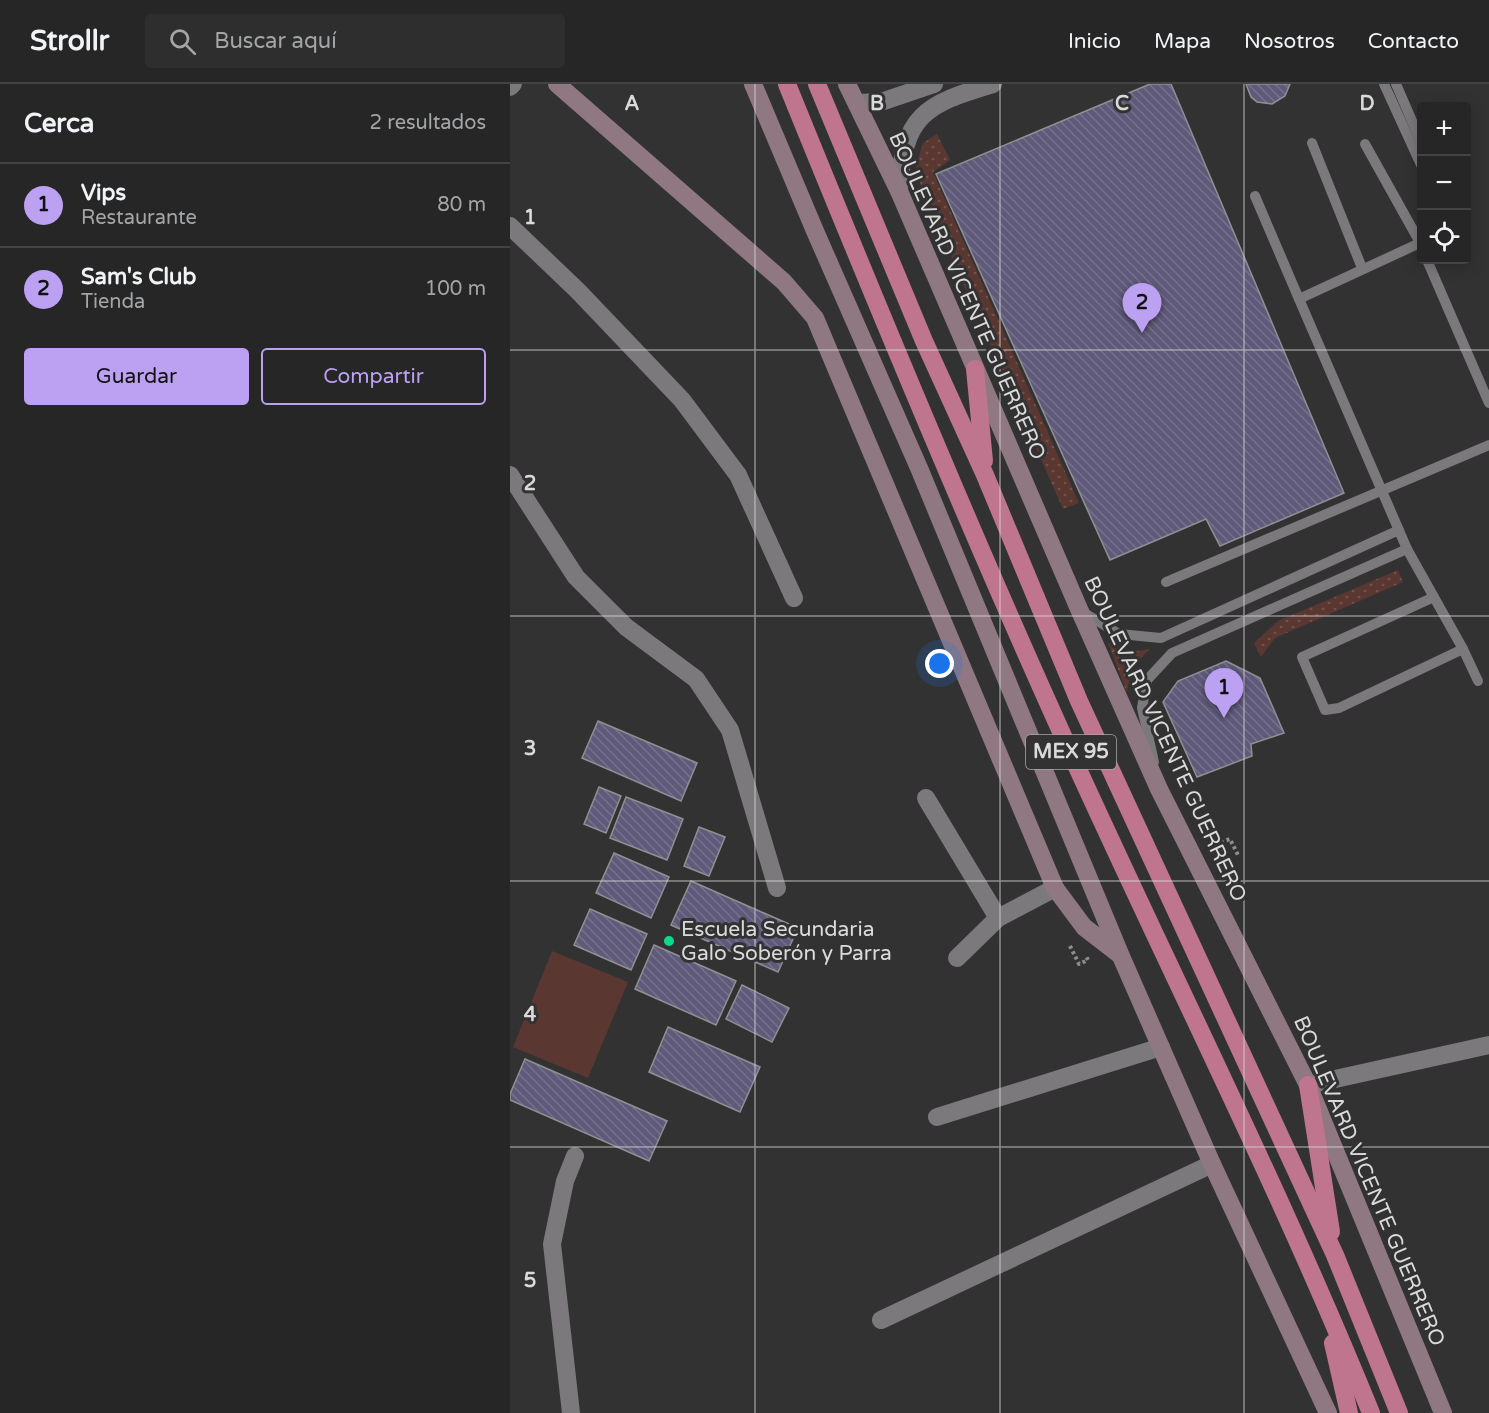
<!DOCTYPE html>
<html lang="es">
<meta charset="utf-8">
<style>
body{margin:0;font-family:"Varela Round",sans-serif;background:#2e2e2e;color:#f1f3f6}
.controls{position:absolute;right:18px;top:18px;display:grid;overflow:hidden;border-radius:6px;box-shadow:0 3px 15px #0003}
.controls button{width:54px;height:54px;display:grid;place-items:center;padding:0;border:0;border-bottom:2px solid #424343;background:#262626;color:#f1f3f6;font:30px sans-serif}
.you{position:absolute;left:430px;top:580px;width:21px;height:21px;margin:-15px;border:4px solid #fff;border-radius:50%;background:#1a73e8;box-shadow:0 0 0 9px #1a73e833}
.badge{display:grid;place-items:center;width:39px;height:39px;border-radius:50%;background:#bca0f2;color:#111;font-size:20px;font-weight:700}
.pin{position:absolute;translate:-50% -50px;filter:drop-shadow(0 2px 3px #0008)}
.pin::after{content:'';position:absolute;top:32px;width:21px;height:18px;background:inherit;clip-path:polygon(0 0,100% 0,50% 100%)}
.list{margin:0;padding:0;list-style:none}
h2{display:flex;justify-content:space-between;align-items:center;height:78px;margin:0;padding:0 24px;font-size:26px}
h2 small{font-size:20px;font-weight:400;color:#a4a5a7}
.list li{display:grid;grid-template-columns:39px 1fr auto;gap:18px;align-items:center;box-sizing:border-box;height:84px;padding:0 24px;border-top:2px solid #424343}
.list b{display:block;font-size:22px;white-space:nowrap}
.list p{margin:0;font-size:20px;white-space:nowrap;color:#a4a5a7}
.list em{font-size:20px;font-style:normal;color:#a4a5a7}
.actions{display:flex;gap:12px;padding:18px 24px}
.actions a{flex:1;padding:14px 0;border:2px solid #bca0f2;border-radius:6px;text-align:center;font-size:21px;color:#bca0f2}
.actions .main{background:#bca0f2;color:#111}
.icon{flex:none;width:33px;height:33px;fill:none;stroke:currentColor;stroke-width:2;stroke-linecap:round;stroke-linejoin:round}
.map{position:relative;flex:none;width:979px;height:1329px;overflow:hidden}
header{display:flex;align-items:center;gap:36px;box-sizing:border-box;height:84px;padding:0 30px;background:#262626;border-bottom:2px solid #424343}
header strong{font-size:28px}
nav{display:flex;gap:33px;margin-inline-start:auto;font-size:21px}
.search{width:420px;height:54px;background:#2e2e2e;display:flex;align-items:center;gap:15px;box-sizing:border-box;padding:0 21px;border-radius:6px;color:#a4a5a7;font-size:22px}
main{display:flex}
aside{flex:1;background:#262626}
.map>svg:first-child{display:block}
.park{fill:url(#park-dots)}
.pitch{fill:#5a3730}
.building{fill:url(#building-back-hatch);stroke:#909093;stroke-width:1.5}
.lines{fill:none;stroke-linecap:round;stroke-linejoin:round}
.path{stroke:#8e8d8e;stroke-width:4;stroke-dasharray:3 3;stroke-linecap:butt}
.lane{stroke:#7b797b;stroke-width:10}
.street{stroke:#7b797b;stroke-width:18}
.secondary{stroke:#8f7881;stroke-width:18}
.highway{stroke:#bf758e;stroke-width:18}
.grid{fill:none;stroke:#dbdadb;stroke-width:1.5;stroke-opacity:0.55}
.poi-dot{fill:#0bd98b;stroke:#333233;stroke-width:2}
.labels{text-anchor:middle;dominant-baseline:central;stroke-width:6;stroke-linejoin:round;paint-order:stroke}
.shield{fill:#333233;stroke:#a9a8a9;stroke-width:1.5}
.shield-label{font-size:20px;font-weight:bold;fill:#dbdadb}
.street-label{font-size:21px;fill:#dbdadb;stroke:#333233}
.poi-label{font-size:21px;fill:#dbdadb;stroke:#333233;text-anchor:start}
.grid-label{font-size:20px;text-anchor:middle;font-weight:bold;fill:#dbdadb;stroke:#333233;stroke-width:6;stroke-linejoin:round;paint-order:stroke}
</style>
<header>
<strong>Strollr</strong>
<div class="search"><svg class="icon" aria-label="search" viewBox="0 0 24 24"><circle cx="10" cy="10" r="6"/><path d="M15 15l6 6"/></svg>Buscar aquí</div>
<nav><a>Inicio</a><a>Mapa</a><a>Nosotros</a><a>Contacto</a></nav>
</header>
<main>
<aside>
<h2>Cerca<small>2 resultados</small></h2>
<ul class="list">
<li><span class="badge">1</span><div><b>Vips</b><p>Restaurante</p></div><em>80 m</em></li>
<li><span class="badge">2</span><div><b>Sam's Club</b><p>Tienda</p></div><em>100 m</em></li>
</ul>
<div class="actions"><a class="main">Guardar</a><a>Compartir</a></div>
</aside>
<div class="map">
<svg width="979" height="1329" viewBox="0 0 979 1329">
<defs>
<pattern id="park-dots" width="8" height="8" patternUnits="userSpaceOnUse" patternTransform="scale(1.5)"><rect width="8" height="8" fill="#5a3730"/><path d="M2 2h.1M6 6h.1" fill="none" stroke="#71534d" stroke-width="1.8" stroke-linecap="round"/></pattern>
<pattern id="building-back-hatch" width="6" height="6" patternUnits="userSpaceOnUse" patternTransform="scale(1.5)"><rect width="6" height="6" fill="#5f5a7a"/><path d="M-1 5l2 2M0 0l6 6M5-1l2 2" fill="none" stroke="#75718c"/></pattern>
</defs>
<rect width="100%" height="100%" fill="#333233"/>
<!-- park -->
<g class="park">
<path d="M427,50L440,76L423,88L569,419L553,425L412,106L406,82L413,59Z"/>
<path d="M888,486L893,498L765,554L751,573L744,559L768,537Z"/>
<path d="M598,559L627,567L640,565C626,577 619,591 617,609Z"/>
</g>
<!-- pitch -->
<path class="pitch" d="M42,867L118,898L78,994L3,963Z"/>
<!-- building -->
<g class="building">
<path d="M640,0H661L834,409L710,462L696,435L600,476L426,90Z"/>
<path d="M736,0H780L775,12L762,20L747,18L741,13Z"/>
<path d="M716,577L750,594L774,649L741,660L742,672L687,693L653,618L668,597Z"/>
<path d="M88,637L187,679L171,717L72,674Z"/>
<path d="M89,703L111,712L96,749L74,740Z"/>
<path d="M116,713L173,735L157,776L100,754Z"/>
<path d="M189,743L215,753L199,792L174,782Z"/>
<path d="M104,769L159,793L141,834L86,809Z"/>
<path d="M181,797L288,844L268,888L161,841Z"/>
<path d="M80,825L137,850L121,886L64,861Z"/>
<path d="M144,861L226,897L206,941L125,905Z"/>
<path d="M232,901L279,924L262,958L216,935Z"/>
<path d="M158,943L250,983L230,1028L139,988Z"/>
<path d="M15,975L157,1037L139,1077L0,1016V1010Z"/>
</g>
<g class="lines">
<!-- path -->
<g class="path">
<path d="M716,792L722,790L709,759L720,755L729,773"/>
<path d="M560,862L569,880L578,876L576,872"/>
</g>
<!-- lane -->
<g class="lane">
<path d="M874,0L912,83"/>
<path d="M886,0L912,60"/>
<path d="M802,59L852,184"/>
<path d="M855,60L912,162"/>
<path d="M745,112L789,215"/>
<path d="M912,158L789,215L897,465L953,565L829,624L815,626L792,573L924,513"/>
<path d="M917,176L979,319"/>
<path d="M656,498L979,361"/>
<path d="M571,527L609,550L651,554L889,446"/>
<path d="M953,565L968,597"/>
<path d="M644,678L632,624L637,596L662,569L897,465"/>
</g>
<!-- street -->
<g class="street">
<path d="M0,3L3,0"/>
<path d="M348,19L371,18L424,0"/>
<path d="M389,107C393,31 415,20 483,0"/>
<path d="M0,142L68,207L172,316L228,391L284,514"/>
<path d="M0,391L66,493L116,543L186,595L220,646L267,804"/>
<path d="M416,714L488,834"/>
<path d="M447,874L488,834L545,804"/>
<path d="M798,1001L979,961"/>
<path d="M427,1033L651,963"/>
<path d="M371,1236L702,1080"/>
<path d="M61,1329L42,1160L55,1097L65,1072"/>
</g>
<!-- secondary -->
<g class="secondary">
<path d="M47,0L274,198L305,234L545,804L574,843L609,870"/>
<path d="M243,0L305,147L409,384L610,870L702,1080L818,1329"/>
<path d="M337,0L389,107L569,525L649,705L798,1001L933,1329"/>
</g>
<!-- highway -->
<g class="highway">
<path d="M277,0C363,212 450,423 544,632C648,865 765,1092 861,1329"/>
<path d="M307,0L414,257L475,391L569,617L825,1171L889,1329"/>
<path d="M465,285L474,377"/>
<path d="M798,1001L821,1148"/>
<path d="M823,1259L839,1329"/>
</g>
</g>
<!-- grid -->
<path class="grid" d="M245,0V1329M490,0V1329M734,0V1329M0,266H979M0,532H979M0,797H979M0,1063H979"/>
<!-- markers -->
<circle class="poi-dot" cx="159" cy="857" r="6"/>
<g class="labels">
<!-- shield labels -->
<rect class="shield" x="516" y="651" width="90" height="34" rx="4.5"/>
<g class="shield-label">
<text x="561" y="668">MEX 95</text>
</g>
<!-- street labels -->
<g class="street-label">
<text transform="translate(457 212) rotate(66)">BOULEVARD VICENTE GUERRERO</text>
<text transform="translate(655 655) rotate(65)">BOULEVARD VICENTE GUERRERO</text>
<text transform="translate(859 1097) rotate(67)">BOULEVARD VICENTE GUERRERO</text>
</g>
<!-- poi labels -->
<g class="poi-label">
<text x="171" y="845">Escuela Secundaria<tspan x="171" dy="24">Galo Soberón y Parra</tspan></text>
</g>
</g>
<g class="grid-label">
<text x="122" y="26">A</text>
<text x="367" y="26">B</text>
<text x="612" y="26">C</text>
<text x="857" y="26">D</text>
<text x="20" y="140">1</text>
<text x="20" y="406">2</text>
<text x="20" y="671">3</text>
<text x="20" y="937">4</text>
<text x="20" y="1203">5</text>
</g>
</svg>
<div class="controls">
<button>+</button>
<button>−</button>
<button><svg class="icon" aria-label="locate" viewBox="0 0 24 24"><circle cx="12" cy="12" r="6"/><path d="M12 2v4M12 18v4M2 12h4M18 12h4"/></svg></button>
</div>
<div class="you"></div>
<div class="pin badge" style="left:714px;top:634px">1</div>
<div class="pin badge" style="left:632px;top:249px">2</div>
</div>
</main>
